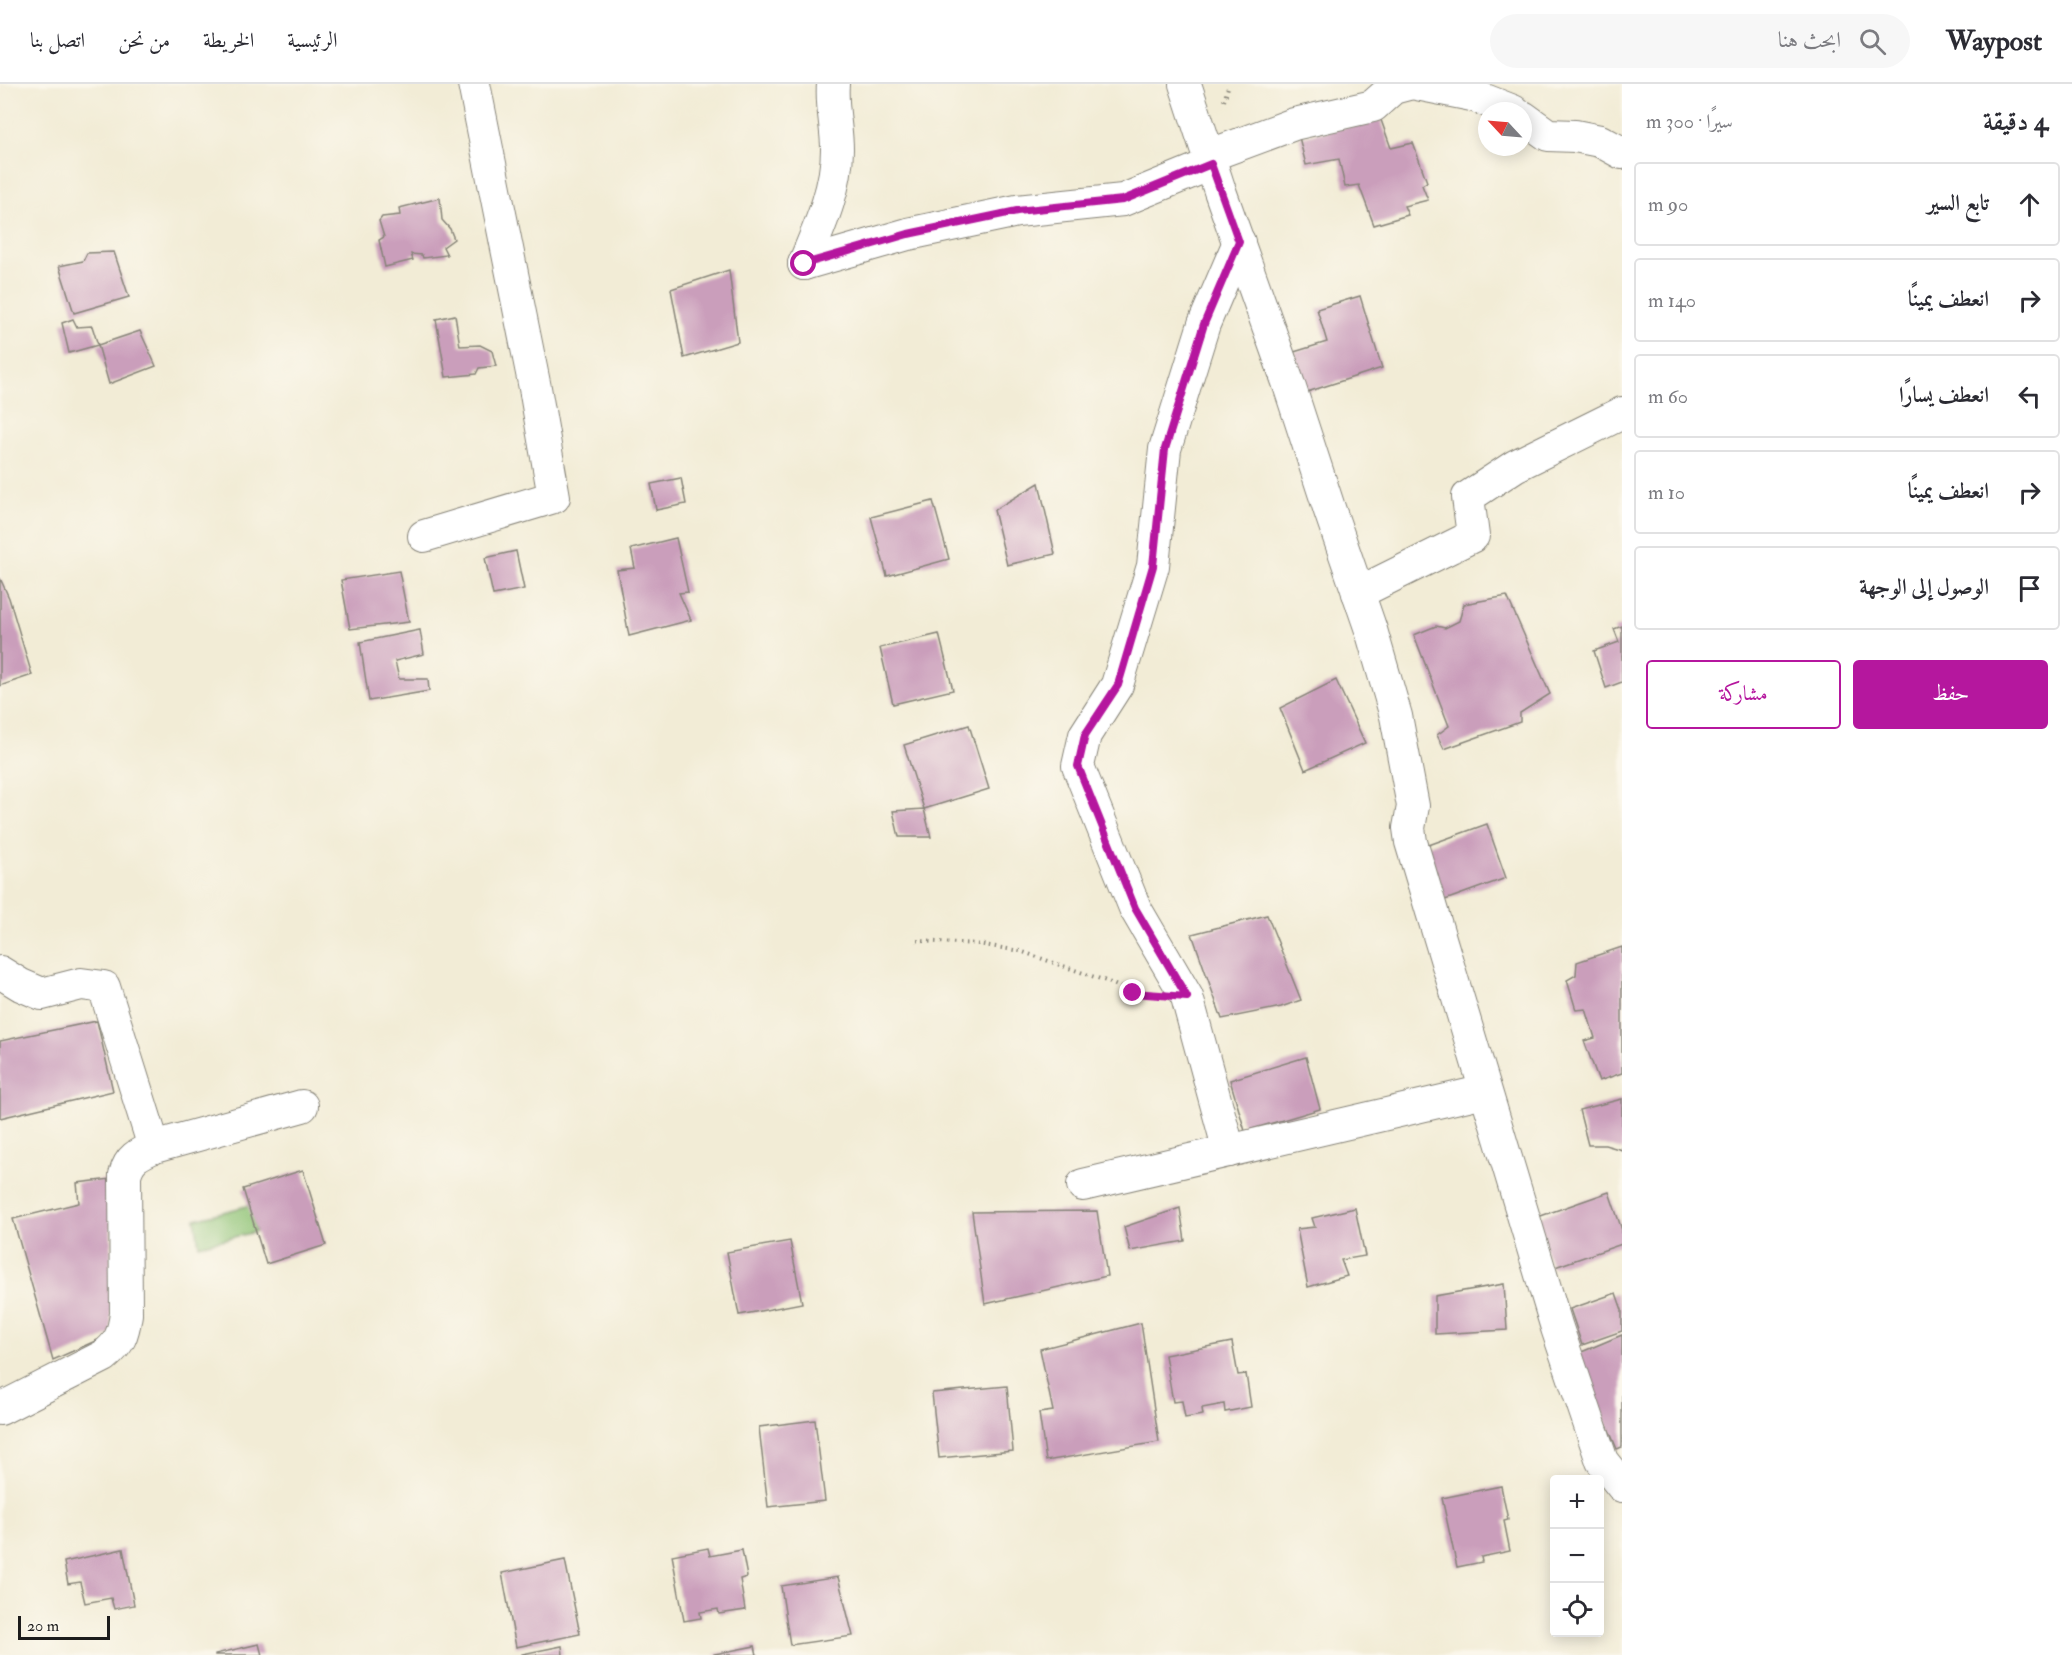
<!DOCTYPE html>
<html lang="ar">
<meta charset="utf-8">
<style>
body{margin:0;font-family:"IM FELL Double Pica",Amiri,serif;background:#f7f7f7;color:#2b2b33;direction:rtl}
.controls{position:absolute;right:18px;bottom:18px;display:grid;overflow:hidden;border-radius:6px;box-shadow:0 3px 15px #0003}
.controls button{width:54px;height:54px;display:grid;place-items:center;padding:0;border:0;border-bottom:2px solid #e1e1e2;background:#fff;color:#2b2b33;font:30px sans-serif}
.compass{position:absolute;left:1478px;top:18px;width:54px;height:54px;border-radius:50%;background:#fff;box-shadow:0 3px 15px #0003;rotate:296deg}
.scale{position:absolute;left:18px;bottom:15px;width:92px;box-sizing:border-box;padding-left:6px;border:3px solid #1c1c1c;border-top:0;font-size:16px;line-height:21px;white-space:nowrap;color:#1c1c1c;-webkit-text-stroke:4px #fbf7ec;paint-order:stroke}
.stop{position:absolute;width:18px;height:18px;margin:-14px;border:4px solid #b5179e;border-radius:50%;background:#fff}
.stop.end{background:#b5179e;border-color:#fff;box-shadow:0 2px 6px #0008}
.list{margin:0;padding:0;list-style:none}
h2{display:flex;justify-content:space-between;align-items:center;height:78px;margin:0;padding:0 24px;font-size:26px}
h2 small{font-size:20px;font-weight:400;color:#7c7c81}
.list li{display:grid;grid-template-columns:39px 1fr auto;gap:18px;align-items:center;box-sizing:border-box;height:84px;margin:0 12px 12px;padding:0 12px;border:2px solid #e1e1e2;border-radius:6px}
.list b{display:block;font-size:22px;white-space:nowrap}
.list em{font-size:20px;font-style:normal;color:#7c7c81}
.actions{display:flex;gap:12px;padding:18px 24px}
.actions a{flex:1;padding:14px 0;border:2px solid #b5179e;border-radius:6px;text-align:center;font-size:21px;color:#b5179e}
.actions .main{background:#b5179e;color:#fff}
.icon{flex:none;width:33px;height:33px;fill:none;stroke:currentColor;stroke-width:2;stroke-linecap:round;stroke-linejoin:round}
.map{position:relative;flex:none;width:1622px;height:1571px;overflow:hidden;direction:ltr}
header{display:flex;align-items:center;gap:36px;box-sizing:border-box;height:84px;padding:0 30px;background:#fff;border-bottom:2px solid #e1e1e2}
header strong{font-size:28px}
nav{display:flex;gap:33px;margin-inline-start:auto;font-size:21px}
.search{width:420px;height:54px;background:#f7f7f7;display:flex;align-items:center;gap:15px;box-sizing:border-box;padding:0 21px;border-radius:33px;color:#7c7c81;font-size:22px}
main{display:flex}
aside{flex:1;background:#fff}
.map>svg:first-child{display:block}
.green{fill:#8ec375;stroke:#557048;stroke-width:1.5}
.building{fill:#ca9ebb}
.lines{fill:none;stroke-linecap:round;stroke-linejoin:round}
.minor-casing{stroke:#878479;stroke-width:34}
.path{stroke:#878479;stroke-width:4;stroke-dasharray:1.5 4.5;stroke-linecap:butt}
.minor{stroke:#fff;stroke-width:32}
.route{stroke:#b5179e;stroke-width:8}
</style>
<header>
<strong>Waypost</strong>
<div class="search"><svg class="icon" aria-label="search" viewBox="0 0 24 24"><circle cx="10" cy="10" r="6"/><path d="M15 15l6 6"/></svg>ابحث هنا</div>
<nav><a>الرئيسية</a><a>الخريطة</a><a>من نحن</a><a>اتصل بنا</a></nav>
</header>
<main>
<aside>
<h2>4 دقيقة<small>سيرًا · 300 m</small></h2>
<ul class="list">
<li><svg class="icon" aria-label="ahead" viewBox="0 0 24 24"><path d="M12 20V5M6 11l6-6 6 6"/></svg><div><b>تابع السير</b></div><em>90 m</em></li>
<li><svg class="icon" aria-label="right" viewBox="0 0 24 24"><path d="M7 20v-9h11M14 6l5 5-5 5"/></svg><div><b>انعطف يمينًا</b></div><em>140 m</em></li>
<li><svg class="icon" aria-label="left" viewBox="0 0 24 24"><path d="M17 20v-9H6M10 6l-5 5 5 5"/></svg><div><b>انعطف يسارًا</b></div><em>60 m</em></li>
<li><svg class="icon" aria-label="right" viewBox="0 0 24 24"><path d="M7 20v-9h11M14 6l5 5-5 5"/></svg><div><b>انعطف يمينًا</b></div><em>10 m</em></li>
<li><svg class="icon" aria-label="arrive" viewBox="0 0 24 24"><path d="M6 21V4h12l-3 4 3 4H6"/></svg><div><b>الوصول إلى الوجهة</b></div></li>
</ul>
<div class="actions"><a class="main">حفظ</a><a>مشاركة</a></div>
</aside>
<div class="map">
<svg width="1622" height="1571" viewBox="0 0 1622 1571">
<rect width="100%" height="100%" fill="#fbf7ec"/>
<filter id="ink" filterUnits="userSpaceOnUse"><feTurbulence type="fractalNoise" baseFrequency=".0167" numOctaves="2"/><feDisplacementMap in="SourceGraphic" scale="12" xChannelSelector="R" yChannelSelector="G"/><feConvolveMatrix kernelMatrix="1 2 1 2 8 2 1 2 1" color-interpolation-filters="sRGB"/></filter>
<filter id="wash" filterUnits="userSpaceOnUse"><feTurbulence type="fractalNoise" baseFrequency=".008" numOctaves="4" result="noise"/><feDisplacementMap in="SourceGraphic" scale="24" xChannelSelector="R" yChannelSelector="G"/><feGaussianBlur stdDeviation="1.35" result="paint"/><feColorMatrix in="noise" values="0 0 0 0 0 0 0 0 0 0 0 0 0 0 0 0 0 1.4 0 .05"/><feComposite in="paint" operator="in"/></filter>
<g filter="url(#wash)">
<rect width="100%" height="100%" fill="#f2ecd6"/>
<!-- green -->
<path class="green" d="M251,1121L256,1148L199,1161L195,1135Z"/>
<g id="blocks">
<!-- building -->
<g class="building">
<path d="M1381,36L1391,64L1413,59L1427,98L1422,101L1428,116L1404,122L1408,131L1374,141L1359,101L1345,103L1339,75L1306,81L1299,53Z"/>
<path d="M440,114L442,136L450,145L454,155L443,163L447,171L423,174L422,171L411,170L413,176L385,183L379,156L384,153L379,137L382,133L400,131L399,124Z"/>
<path d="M114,168L129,213L74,229L59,182L83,177L87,169Z"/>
<path d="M729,186L738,258L684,274L671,205Z"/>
<path d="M1360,212L1382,284L1307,308L1294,268L1327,258L1317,225Z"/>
<path d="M455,231L460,262L480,261L492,267L496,282L479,284L476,290L446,293L436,235Z"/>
<path d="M73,235L77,243L92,242L98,261L69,269L62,239Z"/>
<path d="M140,247L156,282L109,300L98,261Z"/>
<path d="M681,394L686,420L656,426L651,400Z"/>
<path d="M1039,399L1055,470L1007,481L994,426Z"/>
<path d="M933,417L949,475L887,492L871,433Z"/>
<path d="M676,454L688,508L679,509L691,536L629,552L617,486L635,484L631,465Z"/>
<path d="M516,467L524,505L493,511L485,474Z"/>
<path d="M399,487L409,538L350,545L341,496Z"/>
<path d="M0,494L9,514L32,591L0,602Z"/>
<path d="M1507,512L1550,610L1520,629V638L1444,665L1437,651L1449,642L1414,551L1436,542L1445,544L1459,537L1464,520Z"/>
<path d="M1622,542V598L1606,604L1594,567L1619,558L1614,545Z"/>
<path d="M420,546L424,570L395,577L399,595H428L429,607L369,617L360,558Z"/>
<path d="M939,550L953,606L893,620L880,564Z"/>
<path d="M1336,596L1365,659L1305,686L1280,624Z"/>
<path d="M969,641L989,705L924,725L904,661Z"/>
<path d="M924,725L931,753H899L893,727Z"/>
<path d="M1487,740L1506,794L1445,816L1426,762Z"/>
<path d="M1267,831L1301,916L1281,923L1222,935L1192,850Z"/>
<path d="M1622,863V989L1599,997L1584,957L1595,954L1586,925L1576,926L1567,896L1576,891L1577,878Z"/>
<path d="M97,937L113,1007L0,1034V957Z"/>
<path d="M1306,973L1320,1025L1245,1047L1230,996Z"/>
<path d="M1622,1015V1066L1605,1061H1588L1579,1026Z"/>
<path d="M303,1086L326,1161L266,1180L243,1105Z"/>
<path d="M111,1095V1250L53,1276L13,1135L79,1119L77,1099Z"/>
<path d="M1609,1108L1622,1146V1160L1552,1184L1535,1134Z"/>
<path d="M1180,1124L1185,1157L1130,1167L1124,1143Z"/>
<path d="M1355,1124L1365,1172L1341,1176L1347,1192L1308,1203L1297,1145L1315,1143L1312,1134Z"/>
<path d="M1097,1127L1107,1192L985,1220L972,1128Z"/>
<path d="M790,1157L802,1219L739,1231L727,1168Z"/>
<path d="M1504,1200L1507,1246L1435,1250V1212Z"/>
<path d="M1616,1209L1622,1226V1247L1582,1261L1570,1225Z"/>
<path d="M1141,1239L1159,1358L1046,1377L1039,1329L1053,1327L1040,1265Z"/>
<path d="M1622,1251V1363L1617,1365L1577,1270Z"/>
<path d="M1232,1258L1238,1291L1246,1290L1251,1323L1225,1328L1224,1320L1202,1324L1203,1331L1185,1334L1182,1317L1173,1318L1165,1271Z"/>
<path d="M1007,1302L1013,1367L939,1374L932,1309Z"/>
<path d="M815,1336L825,1417L768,1423L759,1343Z"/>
<path d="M1501,1402L1508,1436L1504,1437L1510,1467L1481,1473L1482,1478L1457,1483L1442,1414Z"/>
<path d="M708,1464L710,1472L742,1466L747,1493L740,1495L745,1526L719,1530L718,1525L700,1528L701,1534L684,1537L672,1471Z"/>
<path d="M123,1465L134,1521L114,1525L111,1514L85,1519L80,1498L68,1500L64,1478Z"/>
<path d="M565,1476L580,1550L516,1563L502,1489Z"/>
<path d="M838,1493L853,1552L790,1561L781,1502Z"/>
<path d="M259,1560L262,1571H215V1570Z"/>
<path d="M562,1562L563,1571H522V1570Z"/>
<path d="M755,1562L757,1571H714V1570Z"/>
</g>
</g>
</g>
<g filter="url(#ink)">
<use href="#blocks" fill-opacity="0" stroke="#878479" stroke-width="1.5"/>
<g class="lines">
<defs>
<g id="minor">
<path d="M1185,0L1220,107L1289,301L1330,427L1371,546L1396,632L1413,722L1409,744L1411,758L1557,1244L1602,1377L1622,1402"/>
<path d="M1417,0L1472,11L1513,27"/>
<path d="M1523,33L1548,51L1575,52L1600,57L1622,69"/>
<path d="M1208,72L1294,40L1373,22L1393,4L1408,0"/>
<path d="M804,180L908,150L1017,127L1123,116L1211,80"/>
<path d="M804,180C819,144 837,105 837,65C837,43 831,22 833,0"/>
<path d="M424,452L554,413L535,304L474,0"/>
<path d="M1358,509L1473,452L1468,413L1515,382L1622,329"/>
<path d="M0,888L21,901L42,910L81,900L104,903L154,1063"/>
<path d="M1229,1067L1187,913L1135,824L1078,682L1085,651L1117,601L1153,482L1165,365L1204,240L1239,158"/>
<path d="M1083,1101L1485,1007"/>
<path d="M0,1325L104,1272C120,1259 123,1251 126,1230L125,1091C129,1074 138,1070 154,1063L302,1022"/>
</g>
</defs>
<!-- minor casing -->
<use href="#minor" class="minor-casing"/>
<!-- path -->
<g class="path">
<path d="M1224,17L1229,0"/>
<path d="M917,857L979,860L1020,867L1106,897L1133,909L1148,910"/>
</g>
<!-- minor -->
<use href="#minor" class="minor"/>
</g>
</g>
<g class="lines" filter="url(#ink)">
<!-- route -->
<path class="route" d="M804,180L908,150L1017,127L1123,116L1211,80L1239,158L1204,240L1165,365L1153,482L1118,601L1085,651L1078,682L1135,824L1187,913L1133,909"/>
</g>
</svg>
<div class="controls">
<button>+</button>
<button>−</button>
<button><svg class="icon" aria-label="locate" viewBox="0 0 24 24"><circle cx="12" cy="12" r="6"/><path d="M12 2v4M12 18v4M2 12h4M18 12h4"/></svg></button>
</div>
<svg class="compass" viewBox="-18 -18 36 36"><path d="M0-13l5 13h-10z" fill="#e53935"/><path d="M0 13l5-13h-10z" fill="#7c7c81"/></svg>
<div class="scale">20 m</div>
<div class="stop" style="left:804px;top:180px"></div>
<div class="stop end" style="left:1133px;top:909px"></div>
</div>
</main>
